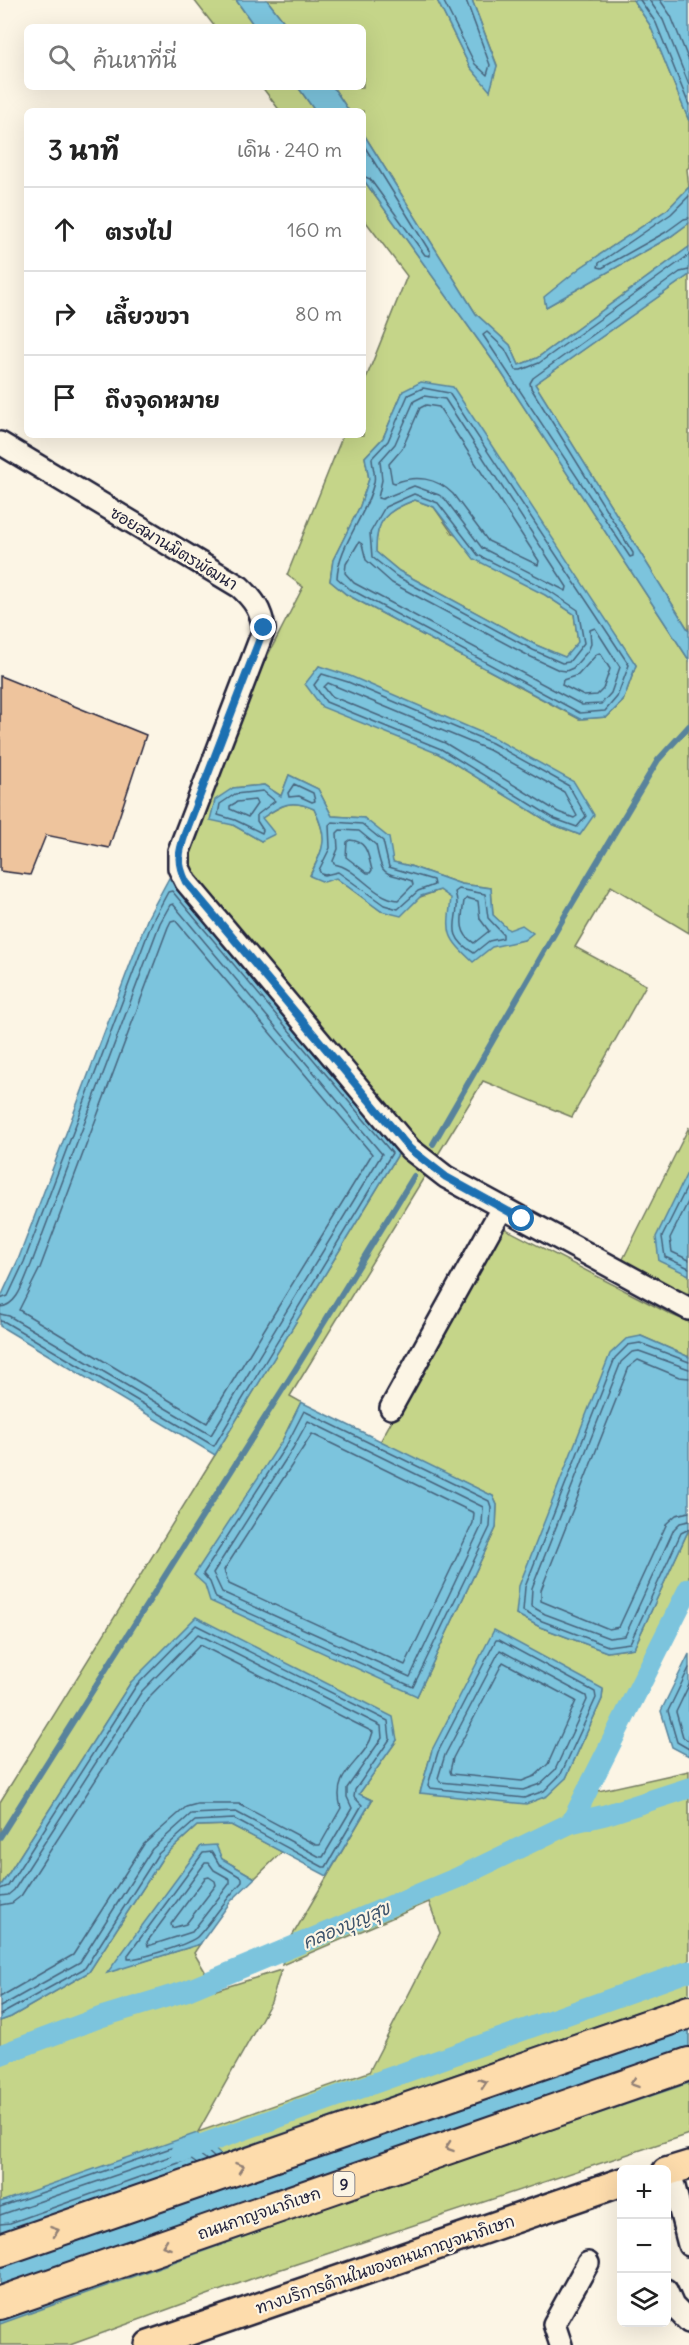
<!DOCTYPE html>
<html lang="th">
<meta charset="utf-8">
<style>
body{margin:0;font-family:Delius,"Playpen Sans Thai",sans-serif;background:#f2f2f2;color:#222}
.controls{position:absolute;right:18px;bottom:18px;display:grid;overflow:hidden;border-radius:9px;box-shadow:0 6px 24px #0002}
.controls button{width:54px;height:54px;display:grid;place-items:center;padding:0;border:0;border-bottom:2px solid #e0e0e0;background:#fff;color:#222;font:30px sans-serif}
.stop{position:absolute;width:18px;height:18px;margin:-14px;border:4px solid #1f6fb2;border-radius:50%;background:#fff}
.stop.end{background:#1f6fb2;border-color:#fff;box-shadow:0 2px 6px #0008}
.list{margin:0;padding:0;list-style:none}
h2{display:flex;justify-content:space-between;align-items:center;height:78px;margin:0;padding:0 24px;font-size:26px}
h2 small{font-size:20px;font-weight:400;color:#767676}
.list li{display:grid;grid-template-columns:39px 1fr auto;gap:18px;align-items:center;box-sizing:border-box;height:84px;padding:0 24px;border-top:2px solid #e0e0e0}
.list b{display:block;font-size:22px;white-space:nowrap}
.list em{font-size:20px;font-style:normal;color:#767676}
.icon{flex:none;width:33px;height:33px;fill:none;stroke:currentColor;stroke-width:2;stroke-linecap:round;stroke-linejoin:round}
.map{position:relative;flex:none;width:689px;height:2345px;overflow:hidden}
.search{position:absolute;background:#fff;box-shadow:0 6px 24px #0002;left:24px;top:24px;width:342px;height:66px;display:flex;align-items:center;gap:15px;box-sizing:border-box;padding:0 21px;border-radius:9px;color:#767676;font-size:22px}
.panel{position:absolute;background:#fff;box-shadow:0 6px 24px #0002;left:24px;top:108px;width:342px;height:330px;border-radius:9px}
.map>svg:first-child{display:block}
.green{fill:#c5d589;stroke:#747c62;stroke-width:1.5;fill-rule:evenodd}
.water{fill:#7cc4dd;stroke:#58839c;stroke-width:1.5;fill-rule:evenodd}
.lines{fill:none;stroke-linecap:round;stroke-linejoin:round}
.shore{stroke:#46637c;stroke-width:1.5}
.stream{stroke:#58839c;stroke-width:6}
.canal{stroke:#7cc4dd;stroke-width:21}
.building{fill:#eec49d;stroke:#22223b;stroke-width:1.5}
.minor-casing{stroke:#22223b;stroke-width:26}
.major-casing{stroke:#22223b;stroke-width:32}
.highway-casing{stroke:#22223b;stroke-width:36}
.minor{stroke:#fcf5e5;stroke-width:21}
.major{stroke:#fddcac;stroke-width:27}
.highway{stroke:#fddcac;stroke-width:32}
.oneway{stroke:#907f74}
.route{stroke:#1f6fb2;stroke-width:8}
.labels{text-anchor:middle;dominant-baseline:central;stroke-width:4.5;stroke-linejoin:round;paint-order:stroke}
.shield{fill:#fcf5e5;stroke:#63616e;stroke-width:1.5}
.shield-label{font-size:15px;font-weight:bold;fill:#22223b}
.street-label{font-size:16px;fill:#22223b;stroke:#fcf5e5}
.water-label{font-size:18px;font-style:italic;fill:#3d536c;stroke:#fcf5e5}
</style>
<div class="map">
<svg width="689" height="2345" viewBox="0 0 689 2345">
<rect width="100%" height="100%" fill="#fcf5e5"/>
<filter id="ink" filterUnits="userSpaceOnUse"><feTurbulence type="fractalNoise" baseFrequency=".0167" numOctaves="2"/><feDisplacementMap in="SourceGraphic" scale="12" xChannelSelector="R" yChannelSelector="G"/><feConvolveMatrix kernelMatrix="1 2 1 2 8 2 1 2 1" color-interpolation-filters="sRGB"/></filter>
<g filter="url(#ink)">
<!-- green -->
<g class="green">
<path d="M194,0H236L255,27H215Z"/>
<path d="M267,0H437L470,67L490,90L497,65L472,0H633L650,25L689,121V167L687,169L689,187L668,209L580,268L545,297L546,307L670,237L689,223V247L537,358L519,365L510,345L476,314L363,133V111H349L333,87H363V27H288Z"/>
<path d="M262,87H298L315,111H280Z"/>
<path d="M363,179L499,369L689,660V933L611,886L575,947L646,985L572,1117L483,1081L290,1396L301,1402L282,1441L417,1696L496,1528L497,1505L493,1496L380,1442L500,1226L672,1315L689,1322V1357L641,1336L516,1614L540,1627L607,1652L634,1648L689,1529V1601L594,1792L689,1771V2134L254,2278L70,2345H0V2021L11,2017L89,1972L163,1857L197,1826L231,1825L282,1852L255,1878L222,1859L108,1972L200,1944L194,1953L216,1990L281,1970L271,2002L198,2132L369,2072L440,1933L429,1902L282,1965L288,1943L372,1800L359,1794L397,1740L131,1682L0,1887V1802L215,1455L400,1151L188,873L190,849L247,696L303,587L287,575L343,435H363V386L407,276L363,218ZM403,391L566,561L636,665L623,701L607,717L579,719L346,594L330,581L333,560L360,506L369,479L365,457L383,438ZM319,666L580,835L552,824L439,754L306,684ZM289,775L318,789L332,816L364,818L393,862L410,866L461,884L491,888L493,915L509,931L523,940L492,946L451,897L440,890L381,911L336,878L310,875C325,845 329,841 314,809C291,799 283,804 262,818L261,841L233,825V788L264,785L281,796ZM603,1690L602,1699L566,1778L420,1793L432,1750Z"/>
<path d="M689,275V631L535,384Z"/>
<path d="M415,500L434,507L452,533L574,614L578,643L565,658L536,645L399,571L376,552C375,519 386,511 415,500Z"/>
<path d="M689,1127V1294L620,1265Z"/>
</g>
<!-- water -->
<g class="water">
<path d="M236,0H267L288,27H255Z"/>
<path d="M437,0H472L497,66L490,91L470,67Z"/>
<path d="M633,0H689V121L650,25Z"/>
<path d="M298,87H333L349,111H315Z"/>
<path d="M363,133L476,314L510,345L519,365L537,358L689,247V275L535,384L689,631V660L499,369L363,179Z"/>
<path d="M689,187V223L670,237L546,307L544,297L580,268L668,209Z"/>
<path d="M421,382L453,387L636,665L623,701L607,717L580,719L346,594L330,581L333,560L360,506L369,479L365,457L383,438L403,391ZM415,500L434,507L474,559L545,595L574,614L578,642L565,657L536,645L399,571L376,552C375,520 387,510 415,500Z"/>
<path d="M319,666L350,676L494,738L574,782L594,815L580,835L552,824L439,754L322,707L305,684Z"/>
<path d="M289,775L318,789L332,816L364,818L389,838L393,862L410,866L461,884L491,888L493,915L509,930L522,925L533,933L524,940L492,947L473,962C445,936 447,934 451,898L440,890L421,896L401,916L381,911L336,878L324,882L310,876C324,847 329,839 314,809C291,799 282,804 262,818L275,834L261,841L233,825L210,820L215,800L233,788L264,785L281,796Z"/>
<path d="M169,878L400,1151L215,1455L0,1326V1299L18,1260L148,917Z"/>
<path d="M689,1169V1275L659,1261L656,1237Z"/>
<path d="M641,1336L689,1357V1529L634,1648L607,1652L540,1627L516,1614L519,1586L610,1354L626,1339Z"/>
<path d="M301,1402L493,1496L497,1505L496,1528L417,1696L210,1601L205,1585L194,1575L282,1441Z"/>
<path d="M196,1617L393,1717L397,1740L359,1794L372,1800L327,1876L231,1825L197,1826L163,1857L89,1972L11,2017L0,2021V1887L131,1682Z"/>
<path d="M494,1630L603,1689L602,1699L566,1778L547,1796L526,1804L420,1793L432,1750Z"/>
<path d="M689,1654V1756L672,1747L661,1711Z"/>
<path d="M216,1845L222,1859L255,1878L231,1901L200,1944L107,1973L201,1846Z"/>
<path d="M689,1994V2083L383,2187L0,2324V2202L197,2133L221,2155Z"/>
</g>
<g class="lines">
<!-- shore -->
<g class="shore">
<path d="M443,0L475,64L487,75L490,65L466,0"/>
<path d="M640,0L656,23L689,105"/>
<path d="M649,0L663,20L689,85"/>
<path d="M660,0L671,16L689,61"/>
<path d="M363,144L430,252V256L425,255L370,179L363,176"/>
<path d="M689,196L671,214L599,263L598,267L602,268L666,232L684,219L689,218"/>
<path d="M689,255L539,363L521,370H516L505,349L487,332L483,335L630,557L633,556V553L531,388L530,383L533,378L680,272L689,270"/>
<path d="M423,388L449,393L629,665L617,697L605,711L580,713L350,589L337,578C338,546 367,515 374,482C376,474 372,466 372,458L388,441L408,395Z"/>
<path d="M424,396L445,399L567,587L566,591L482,548L445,499L439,495L414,486L382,499L378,498L382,480L380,461L395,444L414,401Z"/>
<path d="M426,405L439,407L539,561L538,565L488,541L453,494C436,477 415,475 395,483L392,482L389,464L402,449L420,408Z"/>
<path d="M414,494L438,503L478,555L548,590L578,610L584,643L569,662L562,663L533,650L396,576L372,557L370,533L385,507Z"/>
<path d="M359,542L362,544L366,560L392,583L529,656L559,670L566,671L573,668L588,651L591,644L590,630L595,628L620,667L611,693L601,704L582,705L354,583L345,573L346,564Z"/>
<path d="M600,653L610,669L603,689L597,695L584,696L562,685L563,680L578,675L597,654Z"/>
<path d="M322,674L348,682L492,743L569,786L586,816L577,827L555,819L441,749L326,702L314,685Z"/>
<path d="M328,683L489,750L564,792L577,816L574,818L558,812L445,743L331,696L324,687Z"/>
<path d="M294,784L313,793L315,801L312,802L299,796L289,797L288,793Z"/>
<path d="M263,791L275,801L257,815V821L263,830L262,833L235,820L218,815L220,804L235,794Z"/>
<path d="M255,800L257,804L248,817L230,809V806L237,802Z"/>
<path d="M332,822L362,824L383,841L389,867L433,880L434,885L418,891L398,909L384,905L338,872L325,875L321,874L319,870L330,848L329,825Z"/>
<path d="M340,830L359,831L376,845C383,879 382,870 412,881L413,885L398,900C373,898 358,868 334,864L333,861L338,849L337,833Z"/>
<path d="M350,840C368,841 368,856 372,870L370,873H367L346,857L347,842Z"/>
<path d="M459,889L485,894L488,918L503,934V938L489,941L474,953C439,933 464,917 455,892Z"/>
<path d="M467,898L478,901L480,919L489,931L474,943C457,933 462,917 464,901Z"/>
<path d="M175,920L372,1154L207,1423L19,1310L40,1268L168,927L171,921Z"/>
<path d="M689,1183L662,1237L665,1257L689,1268"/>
<path d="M689,1200L670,1238L672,1252L689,1260"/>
<path d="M0,1299L8,1296L24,1262L153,920L168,892L172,891L392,1153L214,1446L5,1322L0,1321"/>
<path d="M0,1307C18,1306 24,1280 31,1265L160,923L170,905L173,904L382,1154L211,1435L9,1316L0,1314"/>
<path d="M689,1362L640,1343L628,1345L615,1358L525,1587L523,1611L542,1621L608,1646L630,1643L681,1533L689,1529"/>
<path d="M689,1369L639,1351L632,1352L621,1362L532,1588L531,1606L545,1614L609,1638L625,1636L674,1529L680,1523L689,1521"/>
<path d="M689,1378L679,1377L638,1360L629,1367L541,1590V1601L609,1629L619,1627L667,1523L676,1515L689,1512"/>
<path d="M304,1411L489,1501L491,1507L490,1527L413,1687L216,1598L210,1582L203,1574L287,1444Z"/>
<path d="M308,1421L483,1507L482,1525L410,1677L222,1592L213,1573L293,1448Z"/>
<path d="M312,1434L474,1513L473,1523L405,1665L229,1584L224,1570Z"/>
<path d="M496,1640H499L595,1692L596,1698L561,1774L544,1791L524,1798L430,1788L428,1785L438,1752Z"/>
<path d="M500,1650L586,1696L587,1700L555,1770L540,1784L523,1790L440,1782L438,1778L445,1755Z"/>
<path d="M503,1662L576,1701L548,1764L535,1776L522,1781L451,1774L450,1771L453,1758Z"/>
<path d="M689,1668L668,1711L677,1742L689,1749"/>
<path d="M689,1685L676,1712L683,1737L689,1741"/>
<path d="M212,1852L219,1864L242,1878V1882C225,1899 214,1919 198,1936C191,1944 140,1959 128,1959V1955L203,1853Z"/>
<path d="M205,1863H209L214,1870L230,1879V1883L192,1932L148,1946L147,1942Z"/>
<path d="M209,1877L215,1881L216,1885L186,1924L172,1928L171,1924L205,1878Z"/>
<path d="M0,1889L8,1886L136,1686L196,1625L388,1721L390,1739L355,1790L354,1797L362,1805L326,1867H323L234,1819L195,1821L158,1854L85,1968L0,2015"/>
<path d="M0,1896L8,1895L14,1890L142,1691L198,1634L381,1726L382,1738L347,1788V1797L352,1808L323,1857H320L236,1812L191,1814L152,1849L80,1962L0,2007"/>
<path d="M0,1905L12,1903L21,1896L149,1697L200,1645L373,1732C366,1763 330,1770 341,1808L320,1845H316L239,1804H197L186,1807L144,1844L73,1955L0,1997"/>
<path d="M0,2207L194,2140L215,2158"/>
<path d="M0,2215L192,2149L207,2160"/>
<path d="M0,2224L10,2223L190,2159L197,2164"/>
</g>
<!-- stream -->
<g class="stream">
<path d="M433,1144L560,924L658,760L689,726"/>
<path d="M0,1837L295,1370L414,1176"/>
</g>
<!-- canal -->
<g class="canal">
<path d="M571,1823L689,1588"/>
<path d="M0,2055L101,2017L186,1991L457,1878L571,1823L605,1815L689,1788"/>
<path d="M181,2152L689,1971"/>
</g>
</g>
<!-- building -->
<path class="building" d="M0,676L146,735L109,848L46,835L30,875L0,871Z"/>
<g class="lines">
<defs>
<g id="minor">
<path d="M0,443L240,587C254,600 261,610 264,629L179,851V868L186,882L410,1149L446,1177L689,1309"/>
<path d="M391,1408L502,1208"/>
<path d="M670,2171L689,2245"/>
<path d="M666,2290L673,2306L689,2322"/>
<path d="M561,2345L554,2324L588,2263"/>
</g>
<g id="major">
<path d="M666,2172L689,2165"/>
<path d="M149,2345L622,2182"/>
</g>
<g id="highway">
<path d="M0,2250L689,2012"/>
<path d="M0,2303L689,2064"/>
</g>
</defs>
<!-- minor casing -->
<use href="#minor" class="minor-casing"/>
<!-- major casing -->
<use href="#major" class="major-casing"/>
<!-- highway casing -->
<use href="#highway" class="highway-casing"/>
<!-- minor -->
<use href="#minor" class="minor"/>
<!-- major -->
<use href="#major" class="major"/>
<!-- highway -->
<use href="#highway" class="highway"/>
</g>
<!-- one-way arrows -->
<defs><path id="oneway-chevron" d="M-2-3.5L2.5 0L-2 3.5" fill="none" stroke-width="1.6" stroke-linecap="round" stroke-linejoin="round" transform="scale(1.5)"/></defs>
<g class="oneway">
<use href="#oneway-chevron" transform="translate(483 2083) rotate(-19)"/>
<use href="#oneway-chevron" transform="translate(634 2083) rotate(161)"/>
<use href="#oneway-chevron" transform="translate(449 2147) rotate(161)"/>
<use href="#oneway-chevron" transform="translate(240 2167) rotate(-19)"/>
<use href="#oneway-chevron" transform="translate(55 2231) rotate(-19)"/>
<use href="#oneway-chevron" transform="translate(166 2245) rotate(161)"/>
</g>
</g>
<g class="lines" filter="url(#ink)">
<!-- route -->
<path class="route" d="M264,628L185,834C178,854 177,863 186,882L410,1149L446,1177L522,1219"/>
</g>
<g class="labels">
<!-- shield labels -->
<rect class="shield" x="333.5" y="2172" width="21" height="24" rx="4.5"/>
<g class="shield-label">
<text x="344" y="2184">9</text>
</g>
<!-- street labels -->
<g class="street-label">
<text transform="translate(174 548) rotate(31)">ซอยสมานมิตรพัฒนา</text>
<text transform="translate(259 2213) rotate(-19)">ถนนกาญจนาภิเษก</text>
<text transform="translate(385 2264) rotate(-19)">ทางบริการด้านในของถนนกาญจนาภิเษก</text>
</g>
<!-- water labels -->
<g class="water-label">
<text transform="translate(346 1925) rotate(-23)">คลองบุญสุข</text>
</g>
</g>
</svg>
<div class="controls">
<button>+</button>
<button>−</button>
<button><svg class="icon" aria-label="layers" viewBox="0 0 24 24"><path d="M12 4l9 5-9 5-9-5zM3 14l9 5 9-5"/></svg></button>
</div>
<div class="stop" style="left:522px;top:1219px"></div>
<div class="stop end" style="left:264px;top:628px"></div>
<div class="search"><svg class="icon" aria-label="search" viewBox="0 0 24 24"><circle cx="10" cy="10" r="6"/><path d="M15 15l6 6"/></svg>ค้นหาที่นี่</div>
<section class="panel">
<h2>3 นาที<small>เดิน · 240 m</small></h2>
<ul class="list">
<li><svg class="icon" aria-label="ahead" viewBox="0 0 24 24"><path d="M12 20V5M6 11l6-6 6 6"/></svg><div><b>ตรงไป</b></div><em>160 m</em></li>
<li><svg class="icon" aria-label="right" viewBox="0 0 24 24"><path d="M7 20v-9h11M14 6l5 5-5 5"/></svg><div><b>เลี้ยวขวา</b></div><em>80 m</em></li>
<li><svg class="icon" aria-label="arrive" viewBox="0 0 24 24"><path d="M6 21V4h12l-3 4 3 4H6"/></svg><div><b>ถึงจุดหมาย</b></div></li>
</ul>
</section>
</div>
